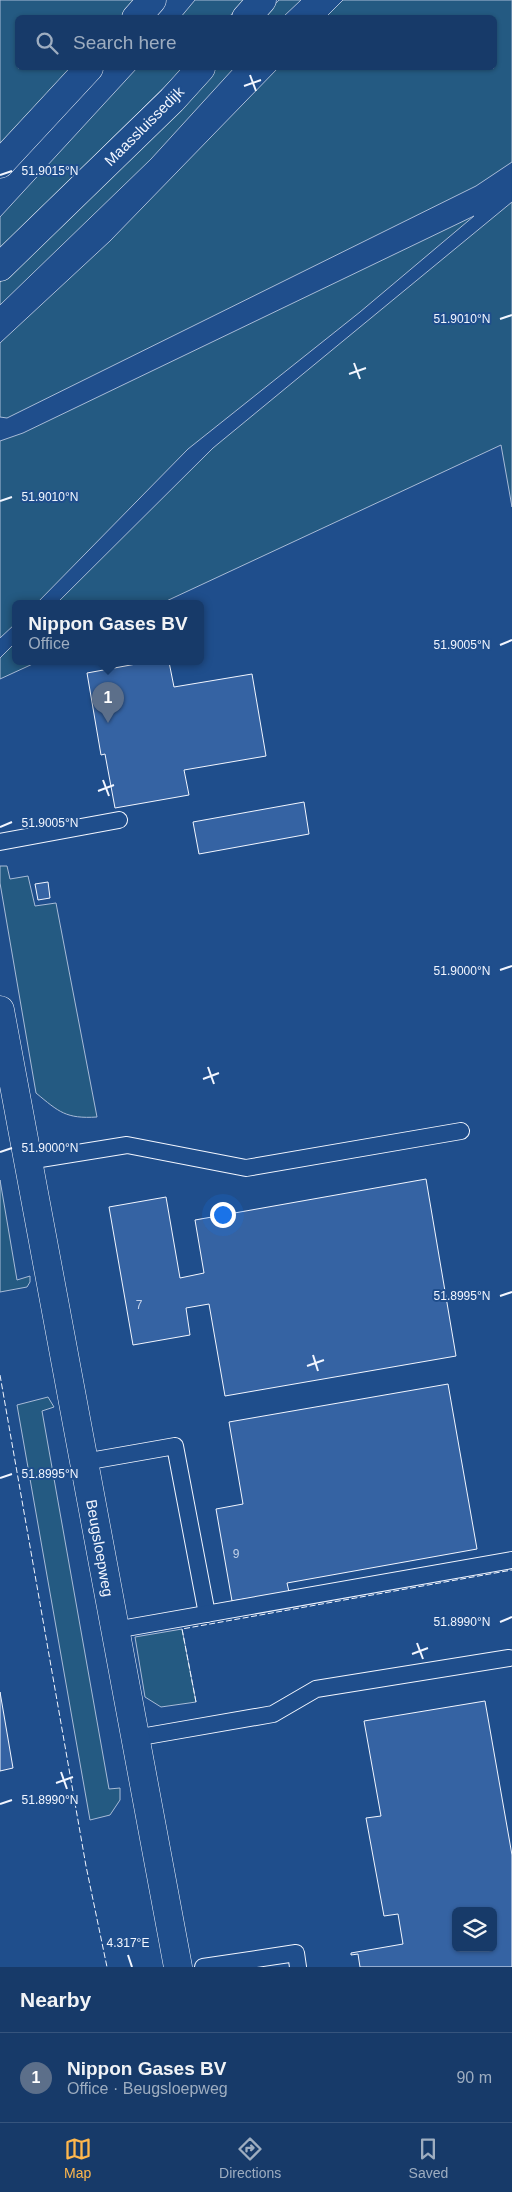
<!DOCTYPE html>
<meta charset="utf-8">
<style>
body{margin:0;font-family:Helvetica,sans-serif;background:#20416f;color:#f1f3f6}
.controls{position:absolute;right:15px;bottom:15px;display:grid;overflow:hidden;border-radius:8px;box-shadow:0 1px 4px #0004}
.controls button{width:45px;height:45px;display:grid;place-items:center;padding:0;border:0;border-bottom:1px solid #36547d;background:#173a69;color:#f1f3f6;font:25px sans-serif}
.you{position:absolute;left:222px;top:1214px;width:18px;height:18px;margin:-12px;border:4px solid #fff;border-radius:50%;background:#1a73e8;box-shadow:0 0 0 8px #1a73e833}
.badge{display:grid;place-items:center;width:32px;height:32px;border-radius:50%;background:#ffb74d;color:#fff;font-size:16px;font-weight:700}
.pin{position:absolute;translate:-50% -41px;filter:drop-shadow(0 1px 2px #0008)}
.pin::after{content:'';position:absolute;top:26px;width:18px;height:15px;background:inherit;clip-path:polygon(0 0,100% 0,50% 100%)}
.popup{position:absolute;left:12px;top:600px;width:192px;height:65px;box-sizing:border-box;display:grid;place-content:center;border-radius:8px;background:#173a69;filter:drop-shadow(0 1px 4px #0005);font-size:16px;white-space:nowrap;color:#9eadc0}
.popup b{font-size:19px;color:#f1f3f6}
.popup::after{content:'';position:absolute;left:50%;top:100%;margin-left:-10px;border:10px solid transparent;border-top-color:#173a69}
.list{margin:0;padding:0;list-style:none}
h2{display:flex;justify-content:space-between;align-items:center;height:65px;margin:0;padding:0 20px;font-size:21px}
h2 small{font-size:16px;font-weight:400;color:#9eadc0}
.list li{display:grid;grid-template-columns:32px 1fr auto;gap:15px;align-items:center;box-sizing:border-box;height:90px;padding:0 20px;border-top:1px solid #36547d}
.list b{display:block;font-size:19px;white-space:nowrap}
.list p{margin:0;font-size:16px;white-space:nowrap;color:#9eadc0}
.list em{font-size:16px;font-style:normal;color:#9eadc0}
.icon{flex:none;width:28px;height:28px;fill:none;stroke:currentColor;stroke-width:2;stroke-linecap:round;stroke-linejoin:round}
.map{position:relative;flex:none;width:512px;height:1967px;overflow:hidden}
.search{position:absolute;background:#173a69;box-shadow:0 1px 4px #0004;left:15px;right:15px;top:15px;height:55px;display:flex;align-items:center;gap:12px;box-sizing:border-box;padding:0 18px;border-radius:8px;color:#9eadc0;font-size:19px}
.sheet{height:155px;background:#173a69}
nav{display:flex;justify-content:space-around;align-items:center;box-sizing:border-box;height:70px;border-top:1px solid #36547d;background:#173a69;font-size:14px;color:#9eadc0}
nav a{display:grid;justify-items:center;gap:2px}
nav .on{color:#ffb74d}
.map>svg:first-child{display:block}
.green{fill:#245a82;stroke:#a8bbd7}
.building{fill:#3563a3;stroke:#f2f6ff;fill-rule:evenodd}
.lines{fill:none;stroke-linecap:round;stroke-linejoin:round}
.service-casing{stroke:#f2f6ff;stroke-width:18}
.minor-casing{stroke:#f2f6ff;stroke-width:29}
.tertiary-casing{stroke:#f2f6ff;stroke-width:29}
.service{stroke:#1f4e8c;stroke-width:16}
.minor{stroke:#1f4e8c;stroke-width:28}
.tertiary{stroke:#1f4e8c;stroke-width:28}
.fence{stroke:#f2f6ff;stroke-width:1;stroke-dasharray:6 2.5;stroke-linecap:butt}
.ticks{fill:none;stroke:#f2f6ff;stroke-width:2}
.labels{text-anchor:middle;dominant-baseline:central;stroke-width:4;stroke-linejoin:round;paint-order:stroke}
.number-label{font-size:12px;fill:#c3d1e8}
.street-label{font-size:15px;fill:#f2f6ff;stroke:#1f4e8c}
.ticks-label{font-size:12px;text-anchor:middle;fill:#f2f6ff;stroke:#1f4e8c;stroke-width:4;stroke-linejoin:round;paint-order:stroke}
</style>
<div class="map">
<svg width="512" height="1967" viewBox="0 0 512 1967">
<rect width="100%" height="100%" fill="#1f4e8c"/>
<!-- green -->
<g class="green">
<path d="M0,0H140L124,17L18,18V68H76L0,148Z"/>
<path d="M195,0H245L229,17L180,18Z"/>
<path d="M279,0H301L283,17L262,18Z"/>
<path d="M343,0H512V162L476,186L7,418L0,417V343L110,241L278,68H494V18L326,17Z"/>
<path d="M137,68H184L0,248V217Z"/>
<path d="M215,68H234L151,159L0,305V282C78,216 146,142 215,68Z"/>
<path d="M512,202V507L501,445L160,604H56L213,448Z"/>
<path d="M474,216L360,312L188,449L36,604H16L15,624L0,638V441L23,433Z"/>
<path d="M15,643L16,662H37L0,679V658Z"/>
<path d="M0,866H7L10,879L28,876L35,906L56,903L97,1117C66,1119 59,1112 36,1093L0,883Z"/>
<path d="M0,1180L17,1280L30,1276V1282L27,1287L0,1292Z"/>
<path d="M48,1397L54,1407L42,1411L109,1789L120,1788V1800L110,1815L90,1820L17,1405Z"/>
<path d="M182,1629L196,1702L161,1707L145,1697L135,1637Z"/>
</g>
<!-- building -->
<g class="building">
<path d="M147,662H169L174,687L252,674L266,756L184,770L189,795L115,808L105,754L101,755L87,673Z"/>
<path d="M304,802L309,834L199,854L193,822Z"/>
<path d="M48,882L50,898L38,900L35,884Z"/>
<path d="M426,1179L456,1356L225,1396L209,1304L186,1308L190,1335L133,1345L109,1207L166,1197L180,1278L204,1273L195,1220Z"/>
<path d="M448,1384L477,1549L287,1583L289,1592L232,1601L216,1509L243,1504L229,1422Z"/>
<path d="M0,1692L13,1768L0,1771Z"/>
<path d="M485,1701L512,1855V1967H360L358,1954L351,1955V1953L403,1944L398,1914L384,1916L366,1818L381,1816L364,1721ZM456,1911H493V1948H456Z"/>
</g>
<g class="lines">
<defs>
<g id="service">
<path d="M0,842L119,820"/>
<path d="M28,1161L127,1145L246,1168L461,1131"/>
<path d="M84,1462L175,1446L207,1614"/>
<path d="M115,1630L512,1560"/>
<path d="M135,1738L273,1714L316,1689L509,1658"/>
<path d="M203,1967L296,1953L298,1967"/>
</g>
<path id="minor" d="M0,1010L178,1967"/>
<g id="tertiary">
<path d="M136,18L152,0"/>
<path d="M246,18L262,0"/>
<path d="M0,164L89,68"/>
<path d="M0,267L172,100L201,68"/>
</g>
</defs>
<!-- service casing -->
<use href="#service" class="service-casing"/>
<!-- minor casing -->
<use href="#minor" class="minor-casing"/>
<!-- tertiary casing -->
<use href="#tertiary" class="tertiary-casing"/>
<!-- service -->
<use href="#service" class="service"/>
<!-- minor -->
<use href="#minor" class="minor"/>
<!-- tertiary -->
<use href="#tertiary" class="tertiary"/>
<!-- fence -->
<g class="fence">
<path d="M0,1375L86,1866L107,1967"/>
<path d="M196,1702L182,1629L512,1570"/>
</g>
</g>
<!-- ticks -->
<path class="ticks" d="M250,75L256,91M244,86L261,80M0,175L12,171M500,319L512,315M354,363L360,379M349,374L366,368M0,501L12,497M500,645L512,640M103,780L109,796M98,791L114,785M0,827L12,822M500,970L512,966M208,1067L214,1084M203,1079L219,1073M0,1152L12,1148M500,1296L512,1292M313,1355L318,1371M307,1366L324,1360M0,1478L12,1474M500,1622L512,1617M417,1643L423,1659M412,1654L428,1648M61,1772L67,1789M56,1783L73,1777M0,1804L12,1800M128,1955L132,1967"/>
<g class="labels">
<!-- number labels -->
<g class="number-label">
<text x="139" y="1305">7</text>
<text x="236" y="1554">9</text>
</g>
<!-- street labels -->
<g class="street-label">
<text transform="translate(144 126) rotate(-45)">Maassluissedijk</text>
<text transform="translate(100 1548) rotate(80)">Beugsloepweg</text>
</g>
</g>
<g class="ticks-label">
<text x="50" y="175">51.9015°N</text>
<text x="462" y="323">51.9010°N</text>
<text x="50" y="501">51.9010°N</text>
<text x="462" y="649">51.9005°N</text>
<text x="50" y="827">51.9005°N</text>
<text x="462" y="975">51.9000°N</text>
<text x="50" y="1152">51.9000°N</text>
<text x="462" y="1300">51.8995°N</text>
<text x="50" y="1478">51.8995°N</text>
<text x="462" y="1626">51.8990°N</text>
<text x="50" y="1804">51.8990°N</text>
<text x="128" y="1947">4.317°E</text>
</g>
</svg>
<div class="controls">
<button><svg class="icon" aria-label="layers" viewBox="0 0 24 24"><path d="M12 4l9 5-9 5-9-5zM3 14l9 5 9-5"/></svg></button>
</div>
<div class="you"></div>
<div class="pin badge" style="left:108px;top:723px;background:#5c6f8a">1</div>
<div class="popup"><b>Nippon Gases BV</b>Office</div>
<div class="search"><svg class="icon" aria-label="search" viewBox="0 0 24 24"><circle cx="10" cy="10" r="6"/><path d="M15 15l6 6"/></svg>Search here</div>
</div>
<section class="sheet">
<h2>Nearby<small></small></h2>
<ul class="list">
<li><span class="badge" style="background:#5c6f8a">1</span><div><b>Nippon Gases BV</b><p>Office · Beugsloepweg</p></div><em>90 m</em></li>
</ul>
</section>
<nav>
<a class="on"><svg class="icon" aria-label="map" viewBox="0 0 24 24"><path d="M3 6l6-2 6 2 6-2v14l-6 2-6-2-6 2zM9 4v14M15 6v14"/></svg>Map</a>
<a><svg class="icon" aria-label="directions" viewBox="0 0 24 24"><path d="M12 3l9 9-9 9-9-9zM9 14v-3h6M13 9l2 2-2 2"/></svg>Directions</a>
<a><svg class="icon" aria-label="saved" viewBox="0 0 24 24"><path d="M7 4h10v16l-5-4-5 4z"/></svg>Saved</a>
</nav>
